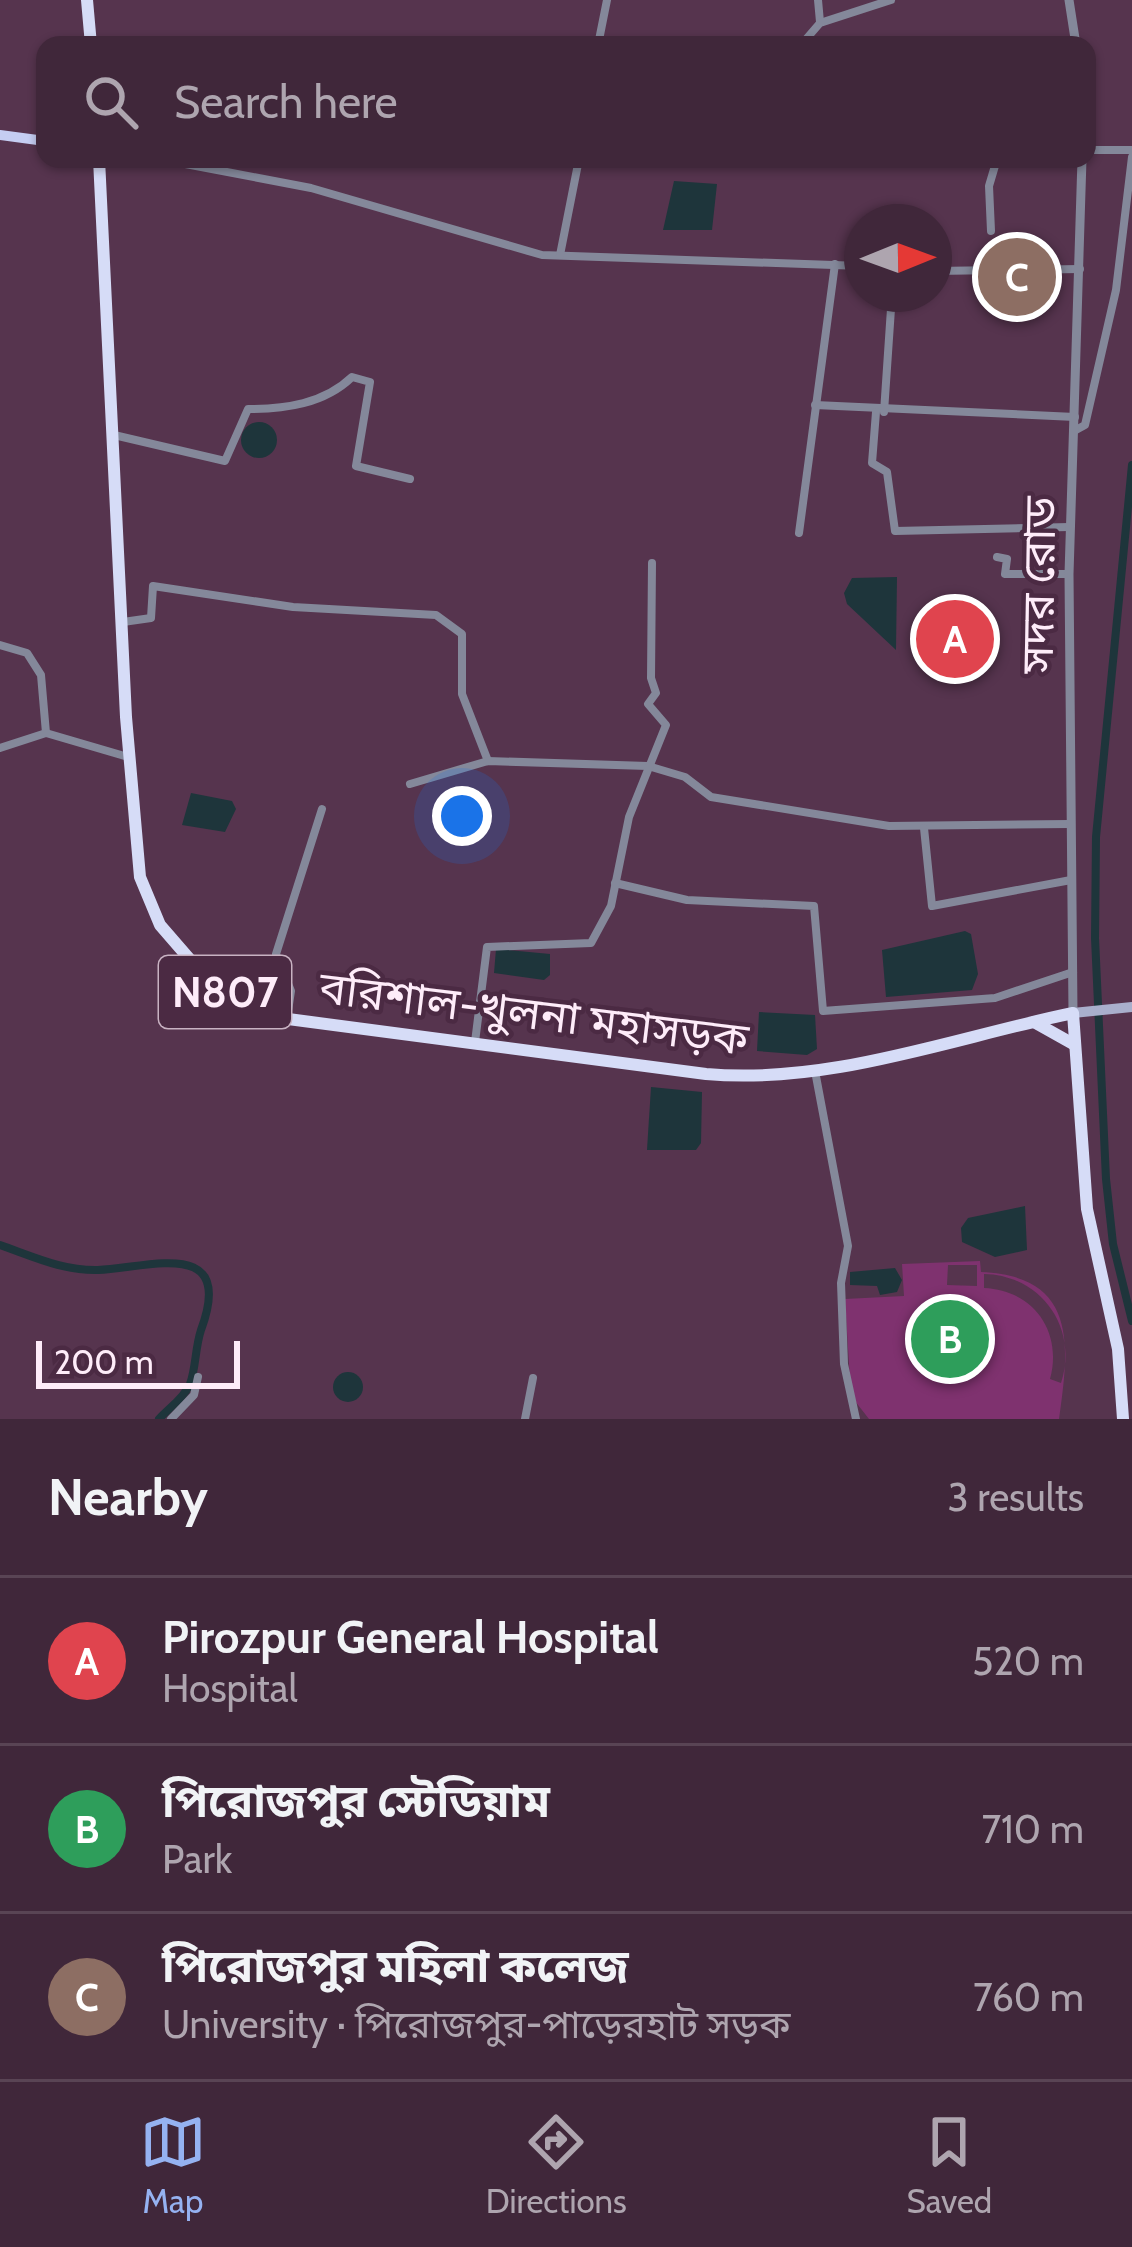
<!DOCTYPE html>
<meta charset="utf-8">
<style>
body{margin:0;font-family:Cabin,"Noto Sans Bengali",sans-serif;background:#472f42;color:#f1f3f6}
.compass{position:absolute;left:844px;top:204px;width:108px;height:108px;border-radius:50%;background:#40273a;box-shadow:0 3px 9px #0004;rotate:89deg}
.scale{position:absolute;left:36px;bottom:30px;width:204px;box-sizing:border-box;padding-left:12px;border:6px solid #feecf9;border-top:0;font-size:33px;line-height:42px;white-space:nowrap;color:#feecf9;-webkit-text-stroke:9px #4b2a43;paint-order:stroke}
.you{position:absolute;left:462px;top:816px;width:42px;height:42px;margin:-30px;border:9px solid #fff;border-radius:50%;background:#1a73e8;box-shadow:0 0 0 18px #1a73e833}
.badge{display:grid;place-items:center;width:78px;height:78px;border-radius:50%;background:#95b2f1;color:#fff;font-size:39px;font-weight:700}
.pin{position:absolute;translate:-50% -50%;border:6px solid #fff;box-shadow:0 3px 12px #0006}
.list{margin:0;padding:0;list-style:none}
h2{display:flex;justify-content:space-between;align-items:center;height:156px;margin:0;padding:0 48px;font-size:51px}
h2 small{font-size:39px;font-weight:400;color:#aea5af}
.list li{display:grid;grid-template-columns:78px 1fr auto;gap:36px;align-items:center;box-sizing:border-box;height:168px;padding:0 48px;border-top:3px solid #594454}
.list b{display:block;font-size:45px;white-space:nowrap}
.list p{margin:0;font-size:39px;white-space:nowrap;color:#aea5af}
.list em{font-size:39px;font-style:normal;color:#aea5af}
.icon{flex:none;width:66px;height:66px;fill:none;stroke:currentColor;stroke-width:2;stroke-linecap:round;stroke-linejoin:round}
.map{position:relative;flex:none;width:1132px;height:1419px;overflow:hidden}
.search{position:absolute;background:#40273a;box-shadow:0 3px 9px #0004;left:36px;right:36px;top:36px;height:132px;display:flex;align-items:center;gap:30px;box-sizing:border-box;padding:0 42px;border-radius:24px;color:#aea5af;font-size:45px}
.sheet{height:660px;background:#40273a}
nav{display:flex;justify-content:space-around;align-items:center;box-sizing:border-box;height:168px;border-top:3px solid #594454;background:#40273a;font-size:33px;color:#aea5af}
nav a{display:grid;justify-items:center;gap:6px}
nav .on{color:#95b2f1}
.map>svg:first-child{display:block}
.green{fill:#7f326f;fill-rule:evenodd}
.water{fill:#1e353b}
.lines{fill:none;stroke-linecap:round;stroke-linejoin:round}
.canal{stroke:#1e353b;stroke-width:8}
.minor{stroke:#84889a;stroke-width:8}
.tertiary{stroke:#84889a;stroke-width:9}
.secondary{stroke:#a9afcc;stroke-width:10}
.primary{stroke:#c5cdf2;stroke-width:10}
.trunk{stroke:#d6dcf7;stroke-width:12}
.labels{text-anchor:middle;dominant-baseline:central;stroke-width:9;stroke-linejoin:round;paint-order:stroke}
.shield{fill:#4b2a43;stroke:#c8b2c2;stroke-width:3}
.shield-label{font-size:42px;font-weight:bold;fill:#feecf9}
.street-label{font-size:45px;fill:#feecf9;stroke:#4b2a43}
</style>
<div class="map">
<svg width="1132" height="1419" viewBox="0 0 1132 1419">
<rect width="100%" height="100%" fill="#56344e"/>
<!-- green -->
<path class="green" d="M980,1261L981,1272C1079,1276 1069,1347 1059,1419H869L851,1396L845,1299L904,1296L902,1264ZM948,1265H977V1286L947,1285ZM984,1274C1041,1275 1079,1328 1061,1383L1050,1379C1063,1331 1033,1290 984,1288Z"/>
<!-- water -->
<g class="water">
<path d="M674,181L717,184L712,230H663Z"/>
<circle cx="259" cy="440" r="18"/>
<path d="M897,577L896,650L847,604L844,593L852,578Z"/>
<path d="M191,793L232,801L236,809L225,832L182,825Z"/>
<path d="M965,931L971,934L978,974L972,990L886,997L882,950Z"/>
<path d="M496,949L550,954V975L544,980L494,973Z"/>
<path d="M759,1012L815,1015L817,1049L807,1055L757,1051Z"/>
<path d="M651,1087L702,1092L701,1143L696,1150H647Z"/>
<path d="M1025,1206L1027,1250L995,1257L962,1242L961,1228L968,1218Z"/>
<path d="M895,1268L902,1280L897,1292L880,1295L877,1286L850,1285V1272Z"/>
<circle cx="348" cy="1387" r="15"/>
</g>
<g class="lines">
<!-- canal -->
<g class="canal">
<path d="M1132,465L1096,837L1095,938L1106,1179L1113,1244L1132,1321"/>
<path d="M0,1245C32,1256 63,1271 98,1270C148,1268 236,1236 201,1330C195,1348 196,1368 190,1384C184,1398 169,1408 159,1419"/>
</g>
<!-- minor -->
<g class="minor">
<path d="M818,0L820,22"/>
<path d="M598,45L607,0"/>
<path d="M801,45L820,23L891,0"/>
<path d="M1087,150H1132"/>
<path d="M159,159L311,188L542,255L862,266"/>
<path d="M991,231L989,186L997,159"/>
<path d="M560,255L579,159"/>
<path d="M934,271L1080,269"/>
<path d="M815,405L1075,417"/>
<path d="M876,412L872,463L887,472L895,531L1069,527"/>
<path d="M884,412L892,294"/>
<path d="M1074,431L1085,425L1116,290L1132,157"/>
<path d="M114,435L225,461L248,409C285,409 324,404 352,377L370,382L356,466L410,479"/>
<path d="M799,533L835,264"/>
<path d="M997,557L1007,559L1005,574H1069"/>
<path d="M123,622L151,618L153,586L293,607L436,615L462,634V694L488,761"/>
<path d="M0,645L27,653L41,675L46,733"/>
<path d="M0,748L46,733L128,757"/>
<path d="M410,784L488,761L648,766L685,777L711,797L889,826L1070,824"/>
<path d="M924,828L932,906L1071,880"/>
<path d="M615,883L687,900L814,906L823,1011L995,998L1073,972"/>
<path d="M287,1018L291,991L276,954L322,809"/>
<path d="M475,1042L487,947L591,943L611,906L629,817L666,725L648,704L656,693L651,678L652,563"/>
<path d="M815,1071L848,1246L841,1283L844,1364L856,1419"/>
<path d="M171,1419L194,1395L198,1377"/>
<path d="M525,1419L533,1378"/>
</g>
<!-- tertiary -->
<g class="tertiary">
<path d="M1069,0L1076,45"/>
<path d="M1073,1013L1069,574L1082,159"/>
</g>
<!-- secondary -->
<path class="secondary" d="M1073,1013L1132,1007"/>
<!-- primary -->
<path class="primary" d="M0,135L45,141"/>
<!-- trunk -->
<g class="trunk">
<path d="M87,0L91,45"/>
<path d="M99,159L126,717L140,877L160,925L199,970L236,1001L273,1017L706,1074C830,1085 952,1038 1073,1013L1087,1209L1118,1349L1123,1419"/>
<path d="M1034,1022L1075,1045"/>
</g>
</g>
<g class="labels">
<!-- shield labels -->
<rect class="shield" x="159" y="956" width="132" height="72" rx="9"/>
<g class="shield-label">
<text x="225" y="992">N807</text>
</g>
<!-- street labels -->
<g class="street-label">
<text transform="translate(1038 585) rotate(-89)">সদর রোড</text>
<text transform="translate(534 1013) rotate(7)">বরিশাল-খুলনা মহাসড়ক</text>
</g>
</g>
</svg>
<svg class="compass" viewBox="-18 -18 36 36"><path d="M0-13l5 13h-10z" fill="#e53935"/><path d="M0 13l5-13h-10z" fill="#aea5af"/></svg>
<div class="scale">200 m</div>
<div class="you"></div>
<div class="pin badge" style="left:955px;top:639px;background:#e0444e">A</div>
<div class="pin badge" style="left:950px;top:1339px;background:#2e9e5b">B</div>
<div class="pin badge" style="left:1017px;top:277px;background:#8d6e63">C</div>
<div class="search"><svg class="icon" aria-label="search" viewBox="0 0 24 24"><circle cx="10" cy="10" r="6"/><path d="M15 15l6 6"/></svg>Search here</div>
</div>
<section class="sheet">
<h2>Nearby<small>3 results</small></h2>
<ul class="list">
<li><span class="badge" style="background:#e0444e">A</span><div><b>Pirozpur General Hospital</b><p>Hospital</p></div><em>520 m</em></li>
<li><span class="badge" style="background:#2e9e5b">B</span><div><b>পিরোজপুর স্টেডিয়াম</b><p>Park</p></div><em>710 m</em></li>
<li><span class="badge" style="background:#8d6e63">C</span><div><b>পিরোজপুর মহিলা কলেজ</b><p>University · পিরোজপুর-পাড়েরহাট সড়ক</p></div><em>760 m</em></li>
</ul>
</section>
<nav>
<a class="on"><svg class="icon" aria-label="map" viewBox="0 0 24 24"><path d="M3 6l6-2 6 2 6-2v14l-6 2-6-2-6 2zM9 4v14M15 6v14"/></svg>Map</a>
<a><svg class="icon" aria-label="directions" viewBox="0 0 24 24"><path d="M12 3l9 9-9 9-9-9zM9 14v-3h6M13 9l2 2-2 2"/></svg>Directions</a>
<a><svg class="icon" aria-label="saved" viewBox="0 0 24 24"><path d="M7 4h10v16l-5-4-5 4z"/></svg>Saved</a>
</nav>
